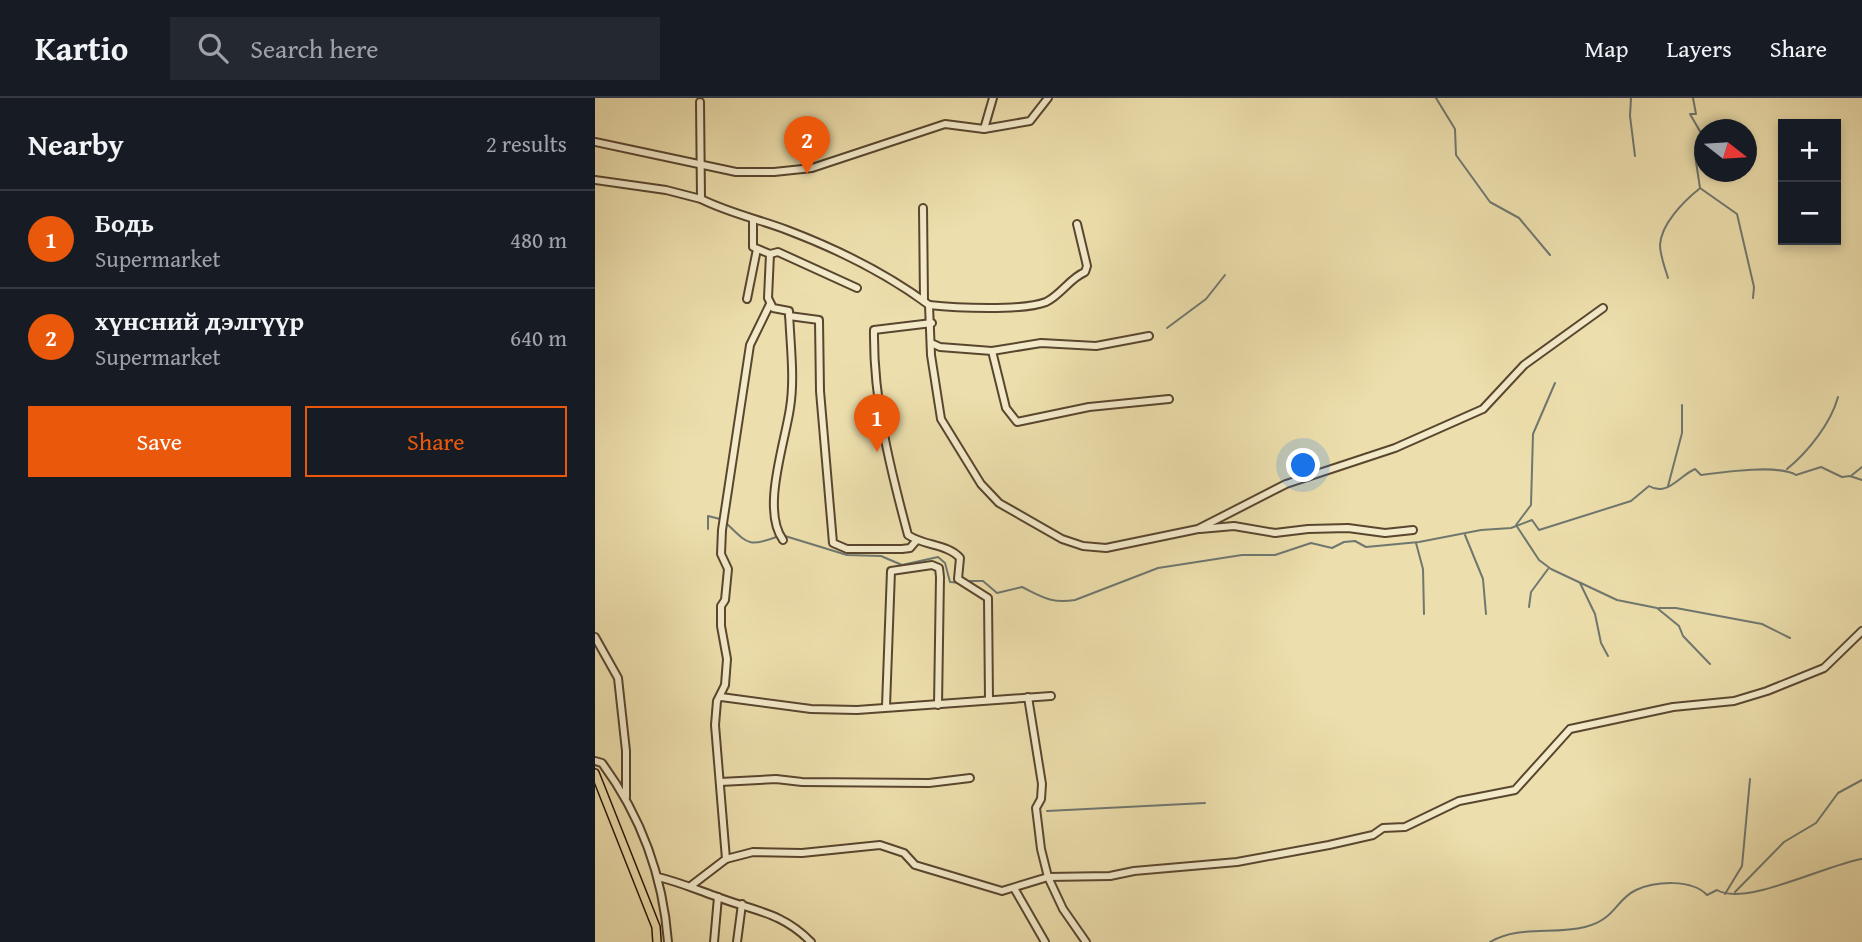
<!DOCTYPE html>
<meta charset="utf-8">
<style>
body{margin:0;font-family:"Gentium Book Plus",serif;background:#242831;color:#f1f3f6}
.controls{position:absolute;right:21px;top:21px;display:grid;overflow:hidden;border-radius:0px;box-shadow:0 4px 10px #0003}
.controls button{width:63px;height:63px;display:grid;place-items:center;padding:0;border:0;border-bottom:2px solid #363941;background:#171b24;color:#f1f3f6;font:35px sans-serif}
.compass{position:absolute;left:1099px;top:21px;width:63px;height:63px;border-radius:50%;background:#171b24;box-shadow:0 4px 10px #0003;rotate:107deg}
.you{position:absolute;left:709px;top:368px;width:24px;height:24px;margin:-18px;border:5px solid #fff;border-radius:50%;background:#1a73e8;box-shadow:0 0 0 10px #1a73e833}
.badge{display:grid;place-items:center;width:46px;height:46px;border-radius:50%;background:#ea580c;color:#fff;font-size:23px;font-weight:700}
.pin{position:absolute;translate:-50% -58px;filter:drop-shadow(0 2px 4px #0008)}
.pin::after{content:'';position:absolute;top:37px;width:24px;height:21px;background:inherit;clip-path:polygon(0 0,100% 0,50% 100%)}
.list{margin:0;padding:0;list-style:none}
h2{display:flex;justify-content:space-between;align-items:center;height:91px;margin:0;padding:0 28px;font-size:30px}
h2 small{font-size:23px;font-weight:400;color:#9ea1a6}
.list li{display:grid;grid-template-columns:46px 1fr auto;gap:21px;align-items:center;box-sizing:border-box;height:98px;padding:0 28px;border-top:2px solid #363941}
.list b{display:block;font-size:26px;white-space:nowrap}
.list p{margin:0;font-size:23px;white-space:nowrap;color:#9ea1a6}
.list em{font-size:23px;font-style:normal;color:#9ea1a6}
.actions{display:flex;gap:14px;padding:21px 28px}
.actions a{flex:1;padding:16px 0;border:2px solid #ea580c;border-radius:0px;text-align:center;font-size:24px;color:#ea580c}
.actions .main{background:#ea580c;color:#fff}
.icon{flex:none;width:38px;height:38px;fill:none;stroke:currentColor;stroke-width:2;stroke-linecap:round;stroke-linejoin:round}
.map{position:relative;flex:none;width:1267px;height:844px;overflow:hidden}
header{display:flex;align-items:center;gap:42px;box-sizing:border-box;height:98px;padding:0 35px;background:#171b24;border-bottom:2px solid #363941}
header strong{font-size:33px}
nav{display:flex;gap:38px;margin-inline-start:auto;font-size:24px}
.search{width:490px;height:63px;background:#242831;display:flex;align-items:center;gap:18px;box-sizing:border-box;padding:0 24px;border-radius:0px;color:#9ea1a6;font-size:26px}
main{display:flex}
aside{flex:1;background:#171b24}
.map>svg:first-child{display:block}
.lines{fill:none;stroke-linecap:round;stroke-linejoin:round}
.stream{stroke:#6f776f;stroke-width:2}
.minor-casing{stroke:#59462f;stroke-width:10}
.major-casing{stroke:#281305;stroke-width:10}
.minor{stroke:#f3eaca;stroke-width:6}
.major{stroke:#eddfad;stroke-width:7}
</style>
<header>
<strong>Kartio</strong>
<div class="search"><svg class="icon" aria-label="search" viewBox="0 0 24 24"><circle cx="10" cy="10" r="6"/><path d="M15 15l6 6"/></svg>Search here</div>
<nav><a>Map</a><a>Layers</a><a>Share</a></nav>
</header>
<main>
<aside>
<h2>Nearby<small>2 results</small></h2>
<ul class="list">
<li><span class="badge">1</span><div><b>Бодь</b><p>Supermarket</p></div><em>480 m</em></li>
<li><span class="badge">2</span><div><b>хүнсний дэлгүүр</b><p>Supermarket</p></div><em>640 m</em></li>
</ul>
<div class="actions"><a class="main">Save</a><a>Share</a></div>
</aside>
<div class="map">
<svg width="1267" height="844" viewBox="0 0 1267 844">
<rect width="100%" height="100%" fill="#eddfad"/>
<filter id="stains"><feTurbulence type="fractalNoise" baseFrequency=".00286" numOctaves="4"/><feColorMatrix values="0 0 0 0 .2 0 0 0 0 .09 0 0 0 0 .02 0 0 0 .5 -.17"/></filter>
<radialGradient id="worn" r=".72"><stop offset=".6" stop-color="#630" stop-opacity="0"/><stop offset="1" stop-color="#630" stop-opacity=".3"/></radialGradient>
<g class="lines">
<!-- stream -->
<g class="stream">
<path d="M841,0L860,31L861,57L895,104L924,120L955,157"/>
<path d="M1036,0L1035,18L1040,58"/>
<path d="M1098,0L1101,16H1095L1106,35L1100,57L1105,90L1142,116L1159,189L1158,200"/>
<path d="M1073,180C1070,170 1065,157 1065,147C1066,126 1089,103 1104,91"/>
<path d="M572,230L611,201L630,177"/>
<path d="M960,285L938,336L936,407L921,427L944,462L956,471L1022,502L1062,510L1084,528L1088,538L1115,566"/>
<path d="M1192,371C1213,354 1236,325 1243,299"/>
<path d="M1257,377L1267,369"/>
<path d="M1073,388L1087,335V307"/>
<path d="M130,424C153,446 153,450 184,438"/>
<path d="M113,431V418L125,421"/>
<path d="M870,437L888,481L891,516"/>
<path d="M190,438L252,457L286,458L307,467L343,459L350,465L355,484L366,485"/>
<path d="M821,445L828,471L829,516"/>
<path d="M372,483H388L402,495L427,489C447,499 457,506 480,502L563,470L647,457H680L716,445L737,450L749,444L760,443L771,449L824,444L886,432L916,430L937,422L944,432L1036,403L1054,388C1072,399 1084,378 1100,371L1106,377C1128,374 1184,366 1201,377L1226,369L1247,379L1255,378L1267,382"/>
<path d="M985,485L1000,516L1006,545L1013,558"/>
<path d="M934,509L936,494L953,471"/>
<path d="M1064,510H1081L1167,526L1195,540"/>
<path d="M452,713L610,705"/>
<path d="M1140,794L1189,744L1221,725L1243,695L1267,682"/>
<path d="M1130,796L1147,768L1155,681"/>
<path d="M895,844C924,827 958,837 990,829C1021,821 1020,802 1041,792C1061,783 1097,781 1112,797L1122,792C1150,809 1233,766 1267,761"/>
</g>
<defs>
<g id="minor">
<path d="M105,4L106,101C134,115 163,121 192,132C242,151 291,175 334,207L336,257L346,321L386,386L404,405L467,441L488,448L511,450L603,431L691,386L800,350L888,311L929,267L1008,210"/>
<path d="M389,31L398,0"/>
<path d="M0,44L141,74H179L217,70L350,26L389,31L435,23L453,0"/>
<path d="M0,82L71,92L106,101"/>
<path d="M328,110L329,203"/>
<path d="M158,121V149L175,156L173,200L178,210L194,213C195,245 200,279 195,310C190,345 166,412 188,442"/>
<path d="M175,156L183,154L262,190"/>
<path d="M152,201L162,151"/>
<path d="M334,207C360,210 428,213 451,204C466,197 475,180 490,174L492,168L482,126"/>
<path d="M194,218L224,222L225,293L238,445L252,451H307L315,450L321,443"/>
<path d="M337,225L279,232C278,302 295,370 313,437C329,448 353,446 365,460L363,481L393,500L394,602"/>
<path d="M336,245L345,249L397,253L411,310L422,324L494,309L574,301"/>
<path d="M397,253L446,245L501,248L554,238"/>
<path d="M605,431L639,428L680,435L713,431L753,430L790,435L818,432"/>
<path d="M0,539L23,580L31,653V699"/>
<path d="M126,599L216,611L262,612L456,598"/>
<path d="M433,599L447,686L446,701L441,710L446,751L453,779L468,811L491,844"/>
<path d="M291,608L296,473L337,467L344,470L345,479L343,607"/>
<path d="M0,663L7,665C46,718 68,778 73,844"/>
<path d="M125,684L181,681L207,684L334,685L375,680"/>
<path d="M131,761L158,754L207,755L285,747L309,755L320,767L407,793L453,779L515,778L539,773L642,764L734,747L778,737L788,730L810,729L864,703L920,692L975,631L1078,609L1139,603L1172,593L1229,570L1267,533"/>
<path d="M63,779C84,784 100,791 120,798C157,813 186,813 216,844"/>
<path d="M97,787L131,761L120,627L122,603L130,587L132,561L126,528V508L130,502L133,471L126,456L127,432L155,247L175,206"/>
<path d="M419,790L450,844"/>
<path d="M119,844L123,799"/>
<path d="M142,844L147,806"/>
</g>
<path id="major" d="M0,675L61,829L62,844"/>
</defs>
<!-- minor casing -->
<use href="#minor" class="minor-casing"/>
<!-- major casing -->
<use href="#major" class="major-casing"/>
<!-- minor -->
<use href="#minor" class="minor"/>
<!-- major -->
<use href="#major" class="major"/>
</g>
<rect width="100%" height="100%" filter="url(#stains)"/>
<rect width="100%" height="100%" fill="url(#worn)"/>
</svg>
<div class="controls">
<button>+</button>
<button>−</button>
</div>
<svg class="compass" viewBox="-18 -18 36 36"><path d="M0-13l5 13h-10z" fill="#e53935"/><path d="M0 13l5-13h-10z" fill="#9ea1a6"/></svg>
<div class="you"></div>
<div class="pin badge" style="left:282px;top:354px">1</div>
<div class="pin badge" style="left:212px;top:76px">2</div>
</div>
</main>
